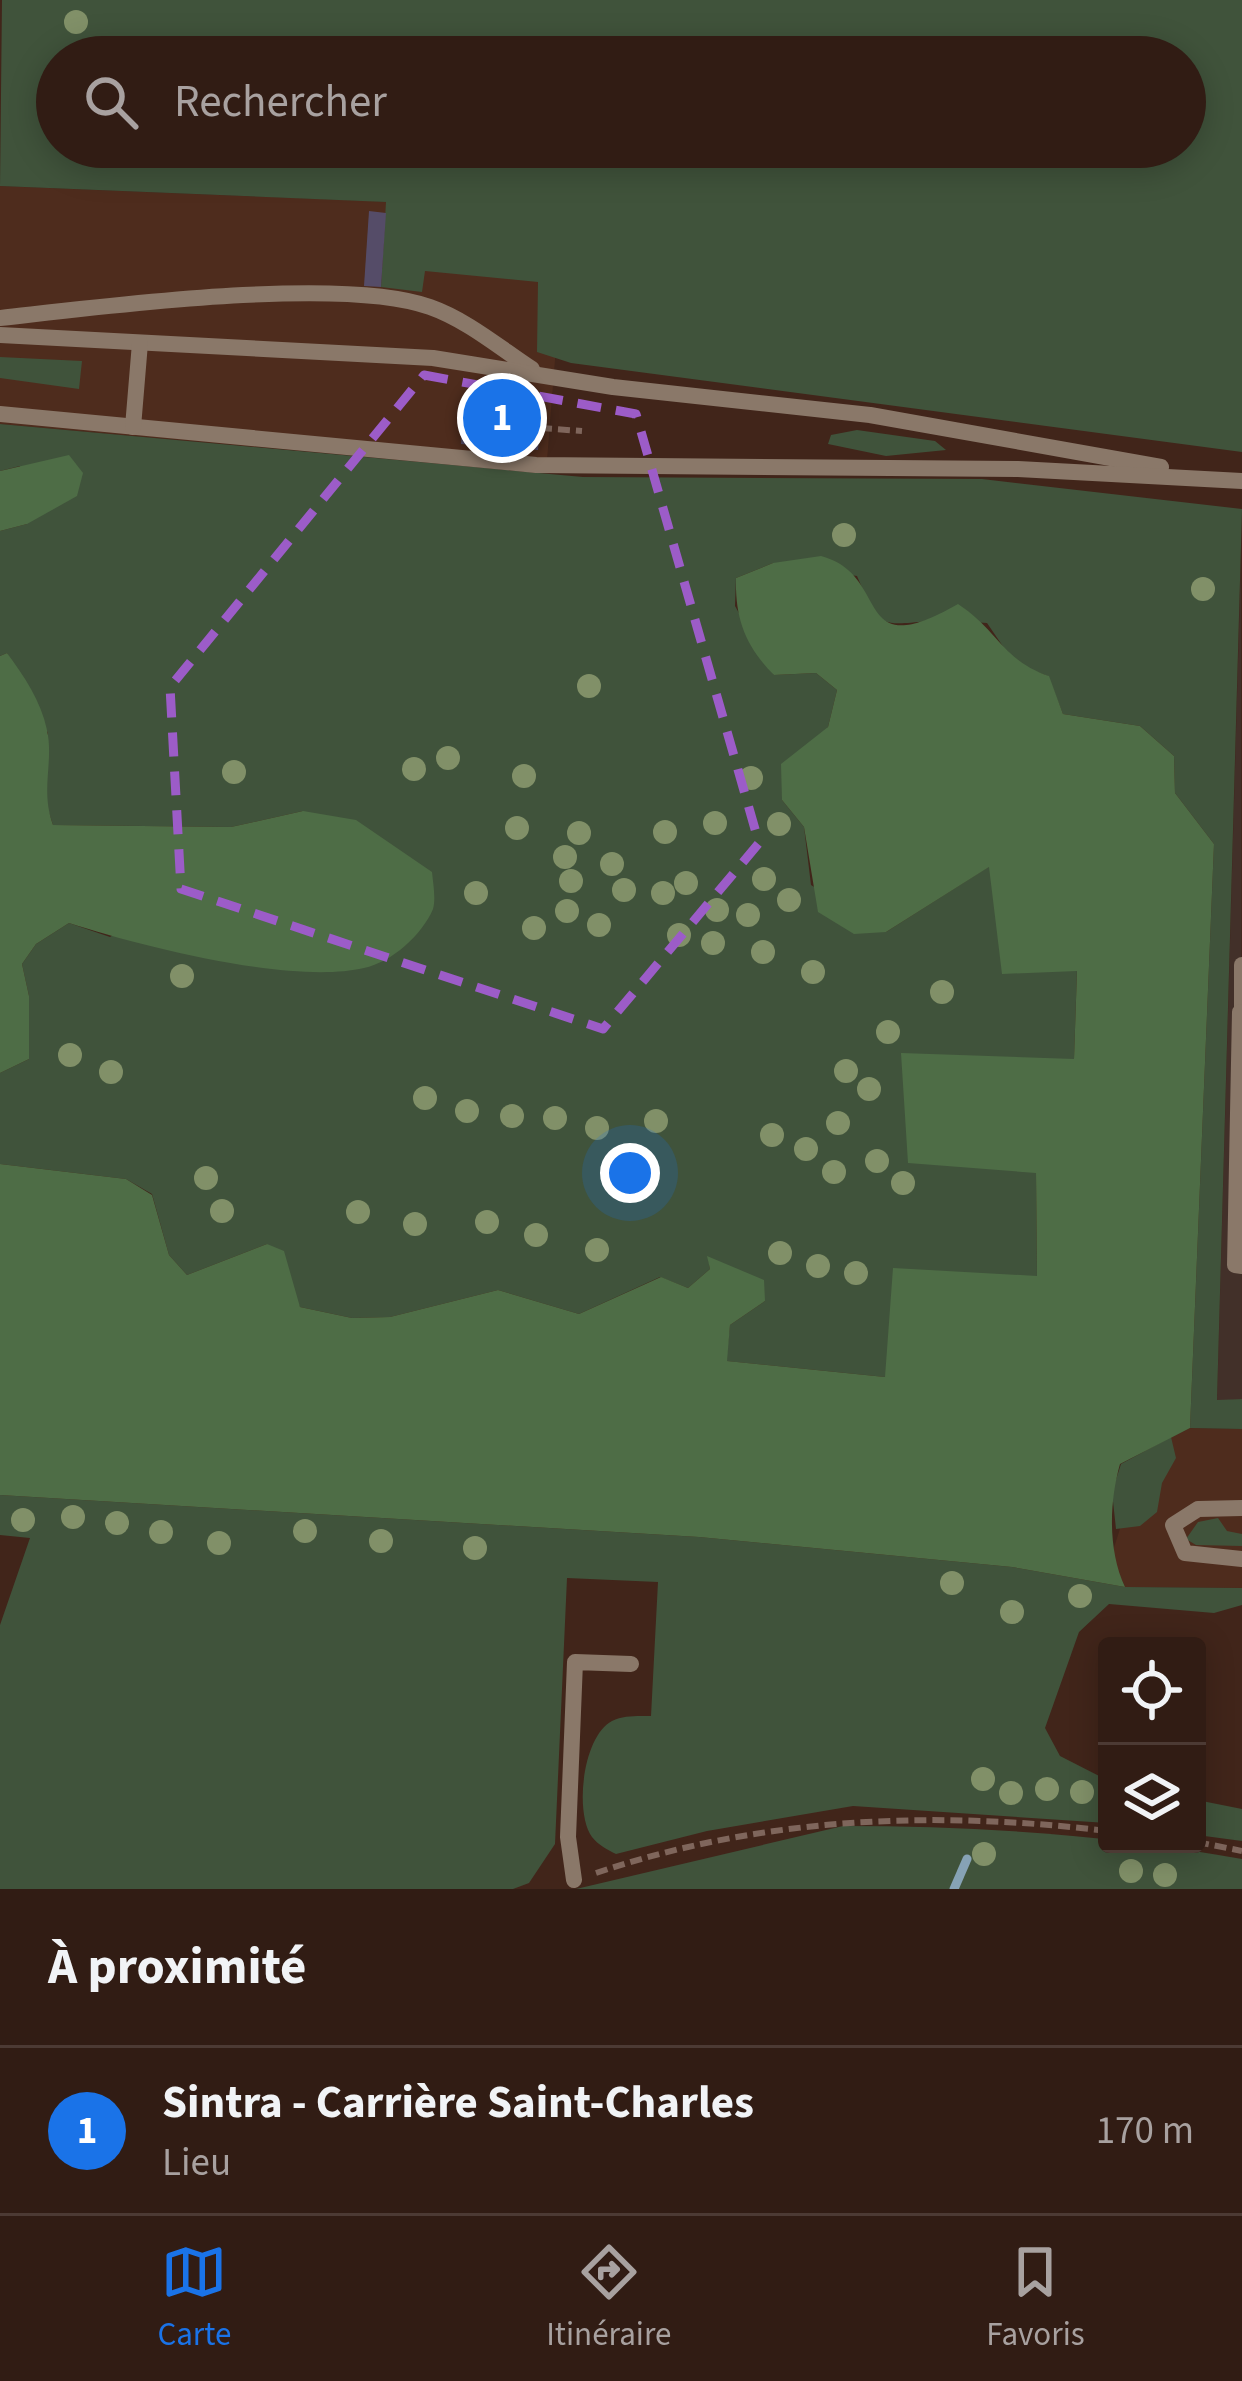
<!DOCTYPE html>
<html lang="fr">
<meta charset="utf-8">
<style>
body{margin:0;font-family:"Source Sans 3",sans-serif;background:#3d2922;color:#f1f3f6}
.controls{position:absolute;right:36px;bottom:36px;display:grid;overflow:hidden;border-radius:12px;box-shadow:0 6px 30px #0003}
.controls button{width:108px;height:108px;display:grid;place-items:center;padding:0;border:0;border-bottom:3px solid #4c3a34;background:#311c14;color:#f1f3f6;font:60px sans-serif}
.you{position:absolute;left:630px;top:1173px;width:42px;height:42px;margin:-30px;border:9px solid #fff;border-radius:50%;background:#1a73e8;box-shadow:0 0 0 18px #1a73e833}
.badge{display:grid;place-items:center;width:78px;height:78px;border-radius:50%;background:#1a73e8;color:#fff;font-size:39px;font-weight:700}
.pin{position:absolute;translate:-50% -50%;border:6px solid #fff;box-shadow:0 3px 12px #0006}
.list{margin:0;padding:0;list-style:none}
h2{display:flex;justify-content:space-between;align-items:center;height:156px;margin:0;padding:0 48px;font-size:51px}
h2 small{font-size:39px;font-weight:400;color:#a8a1a0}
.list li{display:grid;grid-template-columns:78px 1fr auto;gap:36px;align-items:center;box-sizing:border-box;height:168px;padding:0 48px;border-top:3px solid #4c3a34}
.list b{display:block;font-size:45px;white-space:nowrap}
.list p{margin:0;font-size:39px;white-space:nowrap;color:#a8a1a0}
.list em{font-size:39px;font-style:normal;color:#a8a1a0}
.icon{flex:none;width:66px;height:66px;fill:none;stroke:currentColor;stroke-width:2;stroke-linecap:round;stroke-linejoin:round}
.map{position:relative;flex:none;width:1242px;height:1889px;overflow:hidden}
.search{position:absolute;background:#311c14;box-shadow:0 6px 30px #0003;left:36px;right:36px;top:36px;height:132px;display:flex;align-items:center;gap:30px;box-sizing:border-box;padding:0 42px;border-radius:66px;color:#a8a1a0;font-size:45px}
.sheet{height:324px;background:#311c14}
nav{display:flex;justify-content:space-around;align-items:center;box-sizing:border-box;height:168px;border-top:3px solid #4c3a34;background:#311c14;font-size:33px;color:#a8a1a0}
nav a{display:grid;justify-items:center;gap:6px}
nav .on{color:#1a73e8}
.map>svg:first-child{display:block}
.commercial{fill:#423029}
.built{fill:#4e2c1d}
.green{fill:#40533b;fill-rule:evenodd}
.forest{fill:#4e6d46}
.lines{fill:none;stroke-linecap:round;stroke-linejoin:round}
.stream{stroke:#86a2b5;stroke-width:9}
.building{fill:#554c68}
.path{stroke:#7f665c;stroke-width:6;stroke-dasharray:12 6;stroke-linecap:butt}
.service{stroke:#8a7869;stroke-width:16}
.tree{fill:#819068}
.marked{fill:none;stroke:#9c5cc8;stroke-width:9;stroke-dasharray:24 15;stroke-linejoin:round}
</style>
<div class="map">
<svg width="1242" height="1889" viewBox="0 0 1242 1889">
<rect width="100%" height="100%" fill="#41251a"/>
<!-- commercial -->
<path class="commercial" d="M1241,558L1242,1399L1217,1401Z"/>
<!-- built -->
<g class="built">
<path d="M0,186L567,209L546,473L0,424Z"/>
<path d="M1190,1428L1242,1429V1588L1125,1587L1111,1557L1145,1450Z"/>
</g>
<!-- green -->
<g class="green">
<path d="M2,0H1242V452L571,363L537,352L538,282L425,271L422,292L381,287L386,202L0,186ZM57,57H1185V147H57Z"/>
<path d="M0,357L82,361L79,389L0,378Z"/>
<path d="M0,424L583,477L982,479L1242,509L1217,1400L1242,1399V1429L1190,1428L1214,844L1175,793L1174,756L1140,726L1063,714L1048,676L1015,664L987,623C968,622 947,619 927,621C875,627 878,624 857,576L773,563L736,578L735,606L774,675L816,673L837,690L828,727L782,800L804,827L811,885L886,932L990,866L1077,970L1074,1059L1036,1173L1037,1276L885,1377L726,1361L730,1325L765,1301L708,1257L710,1269L688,1288L660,1277L579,1314L498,1290L390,1317L352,1318L300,1307L267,1244L187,1275L169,1255L152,1194L126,1179L0,1164V1073L29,1059V996L22,964L36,944L69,923L110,937L303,811L231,827L53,825L44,797L48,733L7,653L0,656V531L27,524L20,466L0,471Z"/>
<path d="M857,430L935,441L946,450L886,456L828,444L831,435Z"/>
<path d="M1171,1437L1176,1458L1162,1483L1157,1512L1140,1526L1116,1529L1112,1492L1121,1464Z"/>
<path d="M0,1495L699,1537L1012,1567L1125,1587L1242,1588V1605L1214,1613L1109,1604L1079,1632L1045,1728L1060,1756L1107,1780V1823L853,1806L707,1831L616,1854C608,1850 598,1845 592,1837C574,1812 583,1736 612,1721C624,1715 638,1716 651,1716L658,1582L567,1578L555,1844L529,1883L513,1889H0V1625L30,1538L0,1535Z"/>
<path d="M1218,1518L1227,1531L1242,1534V1546L1196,1545L1186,1539L1198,1522Z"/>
<path d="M1197,1800L1242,1809V1841L1197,1835Z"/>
<path d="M843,1826C979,1826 1111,1835 1242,1859V1889H576Z"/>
</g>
<!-- forest -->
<g class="forest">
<path d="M69,455L83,473L77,496L27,524L0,531V471Z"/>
<path d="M821,556C893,575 850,666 958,604C999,631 1002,660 1049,676L1063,714L1140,726L1174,756L1175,793L1214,844L1190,1428L1120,1464C1109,1503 1108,1551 1125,1587L1012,1567L699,1537L0,1495V1164L126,1179L152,1195L169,1255L187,1275L267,1244L284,1251L300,1307L352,1318L390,1317L498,1290L579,1314L661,1277L688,1288L710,1269L707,1256L764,1280L765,1301L730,1325L727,1361L885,1377L893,1268L1037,1276L1036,1173L908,1163L901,1053L1074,1059L1077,971L1002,974L989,867L886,932L854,934L818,912L804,827L782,800L781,764L828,727L837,690L816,673L774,675C745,646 735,618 736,578L773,563Z"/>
<path d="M7,653C24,676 41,701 47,730C54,763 40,789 53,825L231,827L303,811L356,820L432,872C433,883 436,899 433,909C422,935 392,962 364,968C292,985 140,946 69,923L36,944L22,964L29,996V1059L0,1073V656Z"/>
</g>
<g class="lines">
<!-- stream -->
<path class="stream" d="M954,1889L967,1859"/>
</g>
<!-- building -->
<g class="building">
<path d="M369,211L386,213L381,287L364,286Z"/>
<path d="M464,396L542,408L538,450L461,444Z"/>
</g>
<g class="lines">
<!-- path -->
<g class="path">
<path d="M540,428L582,431"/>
<path d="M1197,1842L1242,1851"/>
<path d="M596,1873C762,1817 934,1810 1107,1831"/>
</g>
<!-- service -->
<g class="service">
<path d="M0,318C100,307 342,275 430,307C467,320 500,348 532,369"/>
<path d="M0,335L433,358L613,387L870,415L1161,467"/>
<path d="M0,414L536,465L1018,469L1242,481"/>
<path d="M133,427L140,343"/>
<path d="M1242,965V1012"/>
<path d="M1240,1012L1235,1265L1242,1266"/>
<path d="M1242,1508L1198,1509L1173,1525L1185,1553L1242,1559"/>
<path d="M574,1880L568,1837L575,1662L631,1664"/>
</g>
</g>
<!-- trees -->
<g class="tree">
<circle cx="76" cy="22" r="12"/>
<circle cx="844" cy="535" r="12"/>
<circle cx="1203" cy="589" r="12"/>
<circle cx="589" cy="686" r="12"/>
<circle cx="448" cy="758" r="12"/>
<circle cx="414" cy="769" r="12"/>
<circle cx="234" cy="772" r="12"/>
<circle cx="524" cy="776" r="12"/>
<circle cx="751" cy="778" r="12"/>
<circle cx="715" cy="823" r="12"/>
<circle cx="779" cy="824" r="12"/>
<circle cx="517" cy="828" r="12"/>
<circle cx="665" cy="832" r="12"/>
<circle cx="579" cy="833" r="12"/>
<circle cx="565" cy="857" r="12"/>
<circle cx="612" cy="864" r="12"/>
<circle cx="764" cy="879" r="12"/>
<circle cx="571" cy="881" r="12"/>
<circle cx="686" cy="883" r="12"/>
<circle cx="624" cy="890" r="12"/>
<circle cx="476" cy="893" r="12"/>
<circle cx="663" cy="893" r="12"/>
<circle cx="789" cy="900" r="12"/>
<circle cx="717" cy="910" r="12"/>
<circle cx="567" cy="911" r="12"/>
<circle cx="748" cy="915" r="12"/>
<circle cx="599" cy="925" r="12"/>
<circle cx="534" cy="928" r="12"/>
<circle cx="679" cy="935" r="12"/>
<circle cx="713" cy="943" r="12"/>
<circle cx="763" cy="952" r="12"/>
<circle cx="813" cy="972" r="12"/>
<circle cx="182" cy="976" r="12"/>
<circle cx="942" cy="992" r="12"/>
<circle cx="888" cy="1032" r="12"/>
<circle cx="70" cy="1055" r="12"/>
<circle cx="846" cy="1071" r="12"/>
<circle cx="111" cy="1072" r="12"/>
<circle cx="869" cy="1089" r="12"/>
<circle cx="425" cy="1098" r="12"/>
<circle cx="467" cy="1111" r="12"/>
<circle cx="512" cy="1116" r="12"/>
<circle cx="555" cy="1118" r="12"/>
<circle cx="656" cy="1121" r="12"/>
<circle cx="838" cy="1123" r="12"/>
<circle cx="597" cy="1128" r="12"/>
<circle cx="772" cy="1135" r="12"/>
<circle cx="806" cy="1149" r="12"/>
<circle cx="877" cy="1161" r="12"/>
<circle cx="834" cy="1172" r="12"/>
<circle cx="206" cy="1178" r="12"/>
<circle cx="903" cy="1183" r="12"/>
<circle cx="222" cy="1211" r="12"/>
<circle cx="358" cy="1212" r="12"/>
<circle cx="487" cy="1222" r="12"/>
<circle cx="415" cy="1224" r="12"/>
<circle cx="536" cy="1235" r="12"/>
<circle cx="597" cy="1250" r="12"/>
<circle cx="780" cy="1253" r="12"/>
<circle cx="818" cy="1266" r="12"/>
<circle cx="856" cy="1273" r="12"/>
<circle cx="73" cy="1517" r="12"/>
<circle cx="23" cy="1520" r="12"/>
<circle cx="117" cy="1523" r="12"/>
<circle cx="305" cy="1531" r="12"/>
<circle cx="161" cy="1532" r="12"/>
<circle cx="381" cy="1541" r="12"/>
<circle cx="219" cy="1543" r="12"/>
<circle cx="475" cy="1548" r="12"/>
<circle cx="952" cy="1583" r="12"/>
<circle cx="1080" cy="1596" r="12"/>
<circle cx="1012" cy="1612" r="12"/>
<circle cx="983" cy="1779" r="12"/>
<circle cx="1047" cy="1789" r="12"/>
<circle cx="1082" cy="1792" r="12"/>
<circle cx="1011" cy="1793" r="12"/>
<circle cx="984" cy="1854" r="12"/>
<circle cx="1131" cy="1871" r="12"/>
<circle cx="1165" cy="1875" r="12"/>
</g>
<!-- marked area -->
<path class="marked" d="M424,375L636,414L759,843L603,1029L181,889L170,687Z"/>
</svg>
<div class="controls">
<button><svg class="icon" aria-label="locate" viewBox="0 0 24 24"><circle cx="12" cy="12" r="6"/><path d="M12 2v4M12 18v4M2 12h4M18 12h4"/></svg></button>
<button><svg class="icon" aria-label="layers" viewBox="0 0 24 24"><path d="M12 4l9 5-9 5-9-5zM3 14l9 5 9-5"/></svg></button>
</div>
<div class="you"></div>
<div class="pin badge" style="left:502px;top:418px">1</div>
<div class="search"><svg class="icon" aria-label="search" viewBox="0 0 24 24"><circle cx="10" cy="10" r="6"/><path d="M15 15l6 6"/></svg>Rechercher</div>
</div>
<section class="sheet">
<h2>À proximité<small></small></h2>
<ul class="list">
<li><span class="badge">1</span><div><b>Sintra - Carrière Saint-Charles</b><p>Lieu</p></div><em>170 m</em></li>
</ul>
</section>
<nav>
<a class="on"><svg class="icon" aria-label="map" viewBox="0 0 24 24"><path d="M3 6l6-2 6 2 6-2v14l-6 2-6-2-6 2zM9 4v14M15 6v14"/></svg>Carte</a>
<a><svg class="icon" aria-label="directions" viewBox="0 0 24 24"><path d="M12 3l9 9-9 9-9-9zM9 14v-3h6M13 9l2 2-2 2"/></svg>Itinéraire</a>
<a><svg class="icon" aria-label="saved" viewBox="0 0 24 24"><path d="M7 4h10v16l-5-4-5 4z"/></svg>Favoris</a>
</nav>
